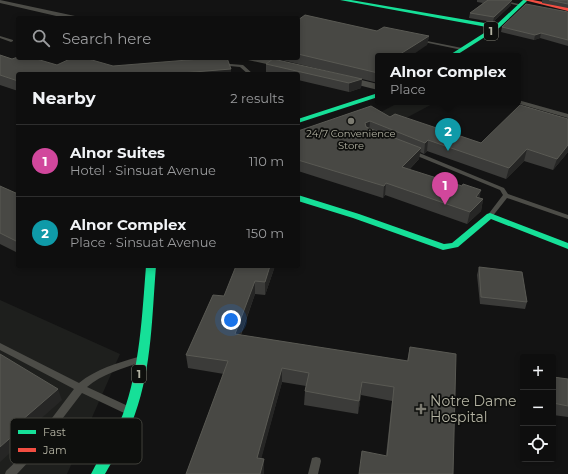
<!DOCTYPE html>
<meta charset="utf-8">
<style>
body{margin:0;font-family:Montserrat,sans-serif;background:#171717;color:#f1f3f6}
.controls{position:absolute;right:12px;bottom:12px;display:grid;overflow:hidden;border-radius:4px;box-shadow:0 2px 6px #0003}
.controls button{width:36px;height:36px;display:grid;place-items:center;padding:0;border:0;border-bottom:1px solid #2e2e2e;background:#0e0e0e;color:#f1f3f6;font:20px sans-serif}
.you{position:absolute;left:231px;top:320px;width:14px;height:14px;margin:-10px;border:3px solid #fff;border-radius:50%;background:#1a73e8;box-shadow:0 0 0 6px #1a73e833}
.badge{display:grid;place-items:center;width:26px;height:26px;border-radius:50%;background:#7c7b71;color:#fff;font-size:13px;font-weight:700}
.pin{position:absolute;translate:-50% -33px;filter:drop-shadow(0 1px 2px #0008)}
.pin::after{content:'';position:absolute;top:21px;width:14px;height:12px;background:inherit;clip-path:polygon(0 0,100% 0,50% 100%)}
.popup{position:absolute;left:375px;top:53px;width:146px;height:52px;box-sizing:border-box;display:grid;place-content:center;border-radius:4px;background:#0e0e0e;filter:drop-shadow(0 1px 3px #0005);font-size:13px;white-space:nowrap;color:#9b9c9e}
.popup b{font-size:15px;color:#f1f3f6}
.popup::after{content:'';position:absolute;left:50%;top:100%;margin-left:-8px;border:8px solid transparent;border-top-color:#0e0e0e}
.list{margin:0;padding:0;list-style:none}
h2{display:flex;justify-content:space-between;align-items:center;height:52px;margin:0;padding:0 16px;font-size:17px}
h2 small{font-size:13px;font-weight:400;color:#9b9c9e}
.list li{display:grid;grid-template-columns:26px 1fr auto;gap:12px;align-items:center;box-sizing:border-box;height:72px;padding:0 16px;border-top:1px solid #2e2e2e}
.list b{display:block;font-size:15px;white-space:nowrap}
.list p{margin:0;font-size:13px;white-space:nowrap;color:#9b9c9e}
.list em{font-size:13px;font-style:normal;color:#9b9c9e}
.icon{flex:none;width:22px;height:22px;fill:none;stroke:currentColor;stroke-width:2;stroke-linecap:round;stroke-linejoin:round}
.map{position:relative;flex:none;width:568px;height:474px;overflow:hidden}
.search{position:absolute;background:#0e0e0e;box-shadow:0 2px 6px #0003;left:16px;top:16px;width:284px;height:44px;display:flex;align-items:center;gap:10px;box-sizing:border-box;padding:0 14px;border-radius:4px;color:#9b9c9e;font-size:15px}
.panel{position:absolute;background:#0e0e0e;box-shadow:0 2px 6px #0003;left:16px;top:72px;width:284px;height:196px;border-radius:4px}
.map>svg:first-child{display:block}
.built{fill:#1e1f1d}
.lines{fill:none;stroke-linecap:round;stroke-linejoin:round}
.lane{fill:#4c4c47;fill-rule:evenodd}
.street{fill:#4c4c47;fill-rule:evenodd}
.fast{fill:#16e098;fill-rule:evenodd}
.jam{fill:#f24e42;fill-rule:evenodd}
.wall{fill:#3b3b39}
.shaded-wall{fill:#262625}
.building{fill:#484844;stroke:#595953}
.poi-dot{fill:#7c7b71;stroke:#0e0f0d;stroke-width:1.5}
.labels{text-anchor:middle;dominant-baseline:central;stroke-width:3.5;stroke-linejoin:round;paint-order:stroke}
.far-poi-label{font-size:10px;fill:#b4b3a3;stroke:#0e0f0d}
.shield{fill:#0e0f0d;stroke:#828276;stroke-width:1}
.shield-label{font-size:11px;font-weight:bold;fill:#b4b3a3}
.near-poi-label{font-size:14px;fill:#b4b3a3;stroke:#0e0f0d;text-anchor:start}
.key{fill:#0e0f0d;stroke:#40403a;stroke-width:1}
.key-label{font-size:11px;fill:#b4b3a3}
</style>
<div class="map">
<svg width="568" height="474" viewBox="0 0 568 474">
<rect width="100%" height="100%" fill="#131313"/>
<!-- built -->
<g class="built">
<path d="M400,102H436L395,124L375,115Z"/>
<path d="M0,300L120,354L67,474H0Z"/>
</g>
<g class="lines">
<!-- lane -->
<g class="lane">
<path d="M493,0H501L523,5L521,6Z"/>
<path d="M0,36L13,40V41L11,42L0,38Z"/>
<path d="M417,39L462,48L464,49L462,50L419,41H417Z"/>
<path d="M218,63L243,65L253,74H248L240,67L220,65L218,64Z"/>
<path d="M518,100L568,114V118L516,103L515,102H518Z"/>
<path d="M412,150L504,188L508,194L568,215V219L507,198L492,217H488L487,216L503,195L500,190L410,153L409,152Z"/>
<path d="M0,343L79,383C96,369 117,363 138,357L141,358L142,360L141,362C122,369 102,374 87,387L128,406L130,409L128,412L125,413L122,412L82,393L33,457L17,474H5L6,471L27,451L74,389L0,350Z"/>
<path d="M316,457L320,458L321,461L318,474H308L312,458Z"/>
</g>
<!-- street -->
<g class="street">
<path d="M0,0L75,16L79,18H65L0,3Z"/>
<path d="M247,58H264L288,63L289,65L285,68L248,60Z"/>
<path d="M345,76L378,84V90L342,81L340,79L342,77Z"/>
</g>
<!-- fast -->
<g class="fast">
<path d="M340,0H351L496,25L523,0H528L499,28L455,56H448L492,28Z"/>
<path d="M378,93V97L298,123V119Z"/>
<path d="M298,195L359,214L444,244L452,243L487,214L490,213L568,243V249L491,219L458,247L443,250L353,218L298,201Z"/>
<path d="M146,266H156C152,315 152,367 135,414C128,435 116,455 105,474H91C101,454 115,436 123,414C140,367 142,316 146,266Z"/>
</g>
<!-- jam -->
<path class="jam" d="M524,0H533L568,7V11Z"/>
</g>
<!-- wall -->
<g class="wall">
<path d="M477,0H510L511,5L493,22L469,18L470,13L483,3L477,2Z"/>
<path d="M542,0H568V8L542,3Z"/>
<path d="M568,12V46L540,38L534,40L501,32L502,27Z"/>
<path d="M298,20L377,31L429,36L427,45L378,56V83L362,79L361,88L349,92L298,80V74H273L266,72V64L356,78L274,58H298Z"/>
<path d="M0,55L12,59L57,65L231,69V74H18V91L0,85Z"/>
<path d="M390,117L481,143L568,119V152L553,170L524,161L506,179L427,151L424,154L420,152L419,159L409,170L483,199L481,211L467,224L385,195L383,198L298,171V131Z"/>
<path d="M0,186L18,194V253L0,244Z"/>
<path d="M275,266L265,295L255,294L241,335L407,361L410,347L453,474L386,455L392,401L361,395L358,414L304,405L305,391L306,386L282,382L261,458L264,459V474H186L224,374L188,368L186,355L224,296Z"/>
<path d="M479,267L527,302L525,309L480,304L477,275Z"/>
<path d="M553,377L568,379V417L553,415Z"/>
</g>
<!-- shaded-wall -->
<g class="shaded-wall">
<path d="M512,0L511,5L493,22L494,17Z"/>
<path d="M541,33L540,38L534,40L535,35Z"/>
<path d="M429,36L427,45L411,56H397Z"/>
<path d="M231,69V74H169Z"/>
<path d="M362,79L361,88L349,92V83Z"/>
<path d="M370,121L369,132L365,123Z"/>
<path d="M428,140L427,151L424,154L425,143Z"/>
<path d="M568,145V152L553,170L557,159Z"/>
<path d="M421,148L419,159L400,179L402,167Z"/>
<path d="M527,149L524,161L506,179L509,168Z"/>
<path d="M386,183L385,195L383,198L384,186Z"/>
<path d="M481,190L479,202L483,199L481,211L467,224L470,212L476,197Z"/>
<path d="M270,266H275L265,295V282Z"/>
<path d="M255,281V294L236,347L235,334Z"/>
<path d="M282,368V382L258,471L257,458Z"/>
<path d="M362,382L361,395L358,414L359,401Z"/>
<path d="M58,389L62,400L28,430L30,435L0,462V447L21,421Z"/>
<path d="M264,459V474H260Z"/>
</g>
<!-- building -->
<g class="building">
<path d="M488,0H512L494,17L470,13Z"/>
<path d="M549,0H568V4Z"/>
<path d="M526,4L568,12V40L541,33L535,35L502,27Z"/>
<path d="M305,15L377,31L384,27L429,36L397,56H399H378V73L298,54V20Z"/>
<path d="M0,55L12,59L18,57V58H33L57,65L72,58H85L113,66L213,58H227L231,69L169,74H18V81L0,75Z"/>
<path d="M273,59L362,79L349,83L266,64Z"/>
<path d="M520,105L568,119V145L557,159L527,149L509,168L428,140L425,143L370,121L365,123L366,127L421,148L402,167L462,186L463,184L481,190L476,197L483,199L470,212L386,183L384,186L298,160V131L371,106L390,117L395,114L481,143Z"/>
<path d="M0,186L18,194V242L0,233Z"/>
<path d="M236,266H270L265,282L255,281L235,334L408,361L410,347L456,354L453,474H359L362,451L387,456L394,387L362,382L359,401L305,391L309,373L282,368L257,458L264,459L260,474H186L228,361L186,355L213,295L224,296Z"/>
<path d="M479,267L522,272L527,302L481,297Z"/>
<path d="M0,354L58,389L21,421L26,424L0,447Z"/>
<path d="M553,377L568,379V406L553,403Z"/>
</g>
<!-- markers -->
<g class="poi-dot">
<circle cx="351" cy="121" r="4"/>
<path d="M419 403h4v4h4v4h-4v4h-4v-4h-4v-4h4z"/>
</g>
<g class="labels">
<!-- far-poi labels -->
<g class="far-poi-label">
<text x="351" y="133">24/7 Convenience<tspan x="351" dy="12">Store</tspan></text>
</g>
<!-- shield labels -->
<g class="shield">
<rect x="484" y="22" width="14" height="18" rx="3"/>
<rect x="132" y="365" width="14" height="18" rx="3"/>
</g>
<g class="shield-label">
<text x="491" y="31">1</text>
<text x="139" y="374">1</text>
</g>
<!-- near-poi labels -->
<g class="near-poi-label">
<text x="430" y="401">Notre Dame<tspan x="430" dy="16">Hospital</tspan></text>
</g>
</g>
<!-- legend -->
<rect x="10" y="418" width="132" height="46" rx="6" class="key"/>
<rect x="18" y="430" width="18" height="4" fill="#16e098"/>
<rect x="18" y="448" width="18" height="4" fill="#f24e42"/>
<g class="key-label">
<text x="43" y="436">Fast</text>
<text x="43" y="454">Jam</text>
</g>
</svg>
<div class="controls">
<button>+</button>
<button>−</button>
<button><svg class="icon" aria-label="locate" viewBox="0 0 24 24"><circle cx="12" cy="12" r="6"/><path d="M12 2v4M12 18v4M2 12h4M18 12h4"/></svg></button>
</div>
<div class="you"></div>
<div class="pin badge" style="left:445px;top:205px;background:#d1479c">1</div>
<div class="pin badge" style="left:448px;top:151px;background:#0f9aa8">2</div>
<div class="popup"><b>Alnor Complex</b>Place</div>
<div class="search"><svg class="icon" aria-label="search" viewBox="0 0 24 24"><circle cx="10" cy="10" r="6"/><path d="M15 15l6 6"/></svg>Search here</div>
<section class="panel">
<h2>Nearby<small>2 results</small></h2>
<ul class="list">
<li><span class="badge" style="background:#d1479c">1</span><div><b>Alnor Suites</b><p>Hotel · Sinsuat Avenue</p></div><em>110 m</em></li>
<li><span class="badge" style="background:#0f9aa8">2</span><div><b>Alnor Complex</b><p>Place · Sinsuat Avenue</p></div><em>150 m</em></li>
</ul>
</section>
</div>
